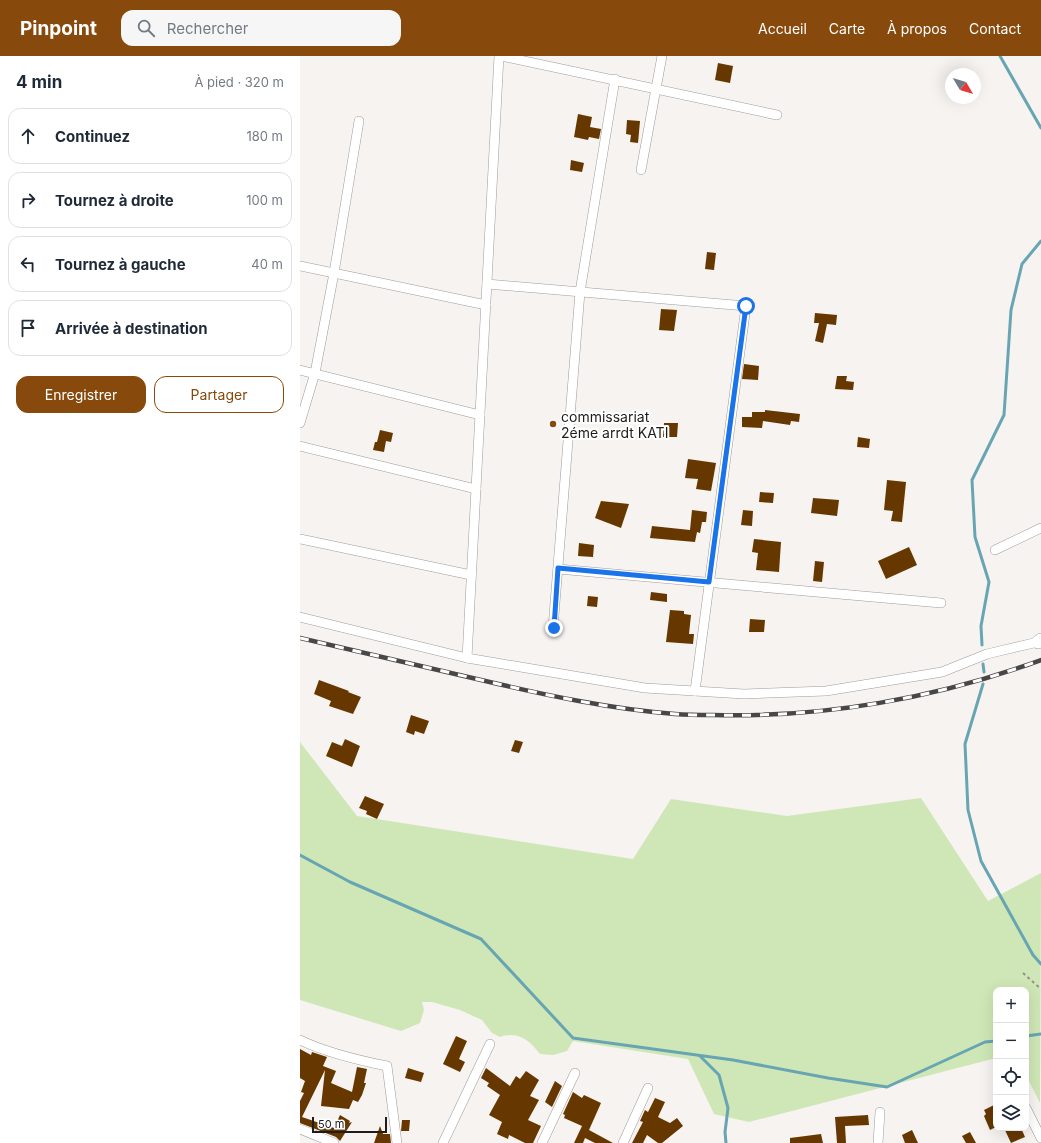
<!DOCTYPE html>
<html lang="fr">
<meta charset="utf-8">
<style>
body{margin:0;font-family:Inter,sans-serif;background:#f6f6f7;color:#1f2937}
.controls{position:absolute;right:12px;bottom:12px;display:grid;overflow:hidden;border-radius:8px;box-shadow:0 4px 16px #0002}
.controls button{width:36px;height:36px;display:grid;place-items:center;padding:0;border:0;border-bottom:1px solid #e0e1e3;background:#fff;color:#1f2937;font:20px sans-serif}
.compass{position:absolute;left:645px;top:12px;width:36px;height:36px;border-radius:50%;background:#fff;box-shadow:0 4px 16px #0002;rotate:128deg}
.scale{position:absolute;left:12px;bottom:10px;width:75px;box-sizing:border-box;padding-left:4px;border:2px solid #1e1d1c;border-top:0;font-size:11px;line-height:14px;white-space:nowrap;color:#1e1d1c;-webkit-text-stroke:3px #fff;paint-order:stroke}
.stop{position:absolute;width:12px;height:12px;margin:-9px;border:3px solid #1a73e8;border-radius:50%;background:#fff}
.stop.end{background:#1a73e8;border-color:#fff;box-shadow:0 1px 4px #0008}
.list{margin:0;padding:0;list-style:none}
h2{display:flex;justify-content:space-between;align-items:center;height:52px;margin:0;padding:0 16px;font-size:17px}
h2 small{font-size:13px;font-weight:400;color:#747a83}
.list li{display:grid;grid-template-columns:26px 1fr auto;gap:12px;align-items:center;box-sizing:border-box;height:56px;margin:0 8px 8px;padding:0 8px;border:1px solid #e0e1e3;border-radius:12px}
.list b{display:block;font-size:15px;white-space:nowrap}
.list em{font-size:13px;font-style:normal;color:#747a83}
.actions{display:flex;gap:8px;padding:12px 16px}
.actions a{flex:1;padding:9px 0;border:1px solid #884a0c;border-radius:12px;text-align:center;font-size:14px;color:#884a0c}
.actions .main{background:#884a0c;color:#fff}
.icon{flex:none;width:22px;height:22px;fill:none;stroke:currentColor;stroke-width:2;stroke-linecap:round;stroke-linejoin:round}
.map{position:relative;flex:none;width:741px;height:1087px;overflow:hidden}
header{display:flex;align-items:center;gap:24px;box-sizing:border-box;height:56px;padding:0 20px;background:#884a0c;color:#fff}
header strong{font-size:19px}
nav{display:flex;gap:22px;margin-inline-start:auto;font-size:14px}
.search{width:280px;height:36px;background:#f6f6f7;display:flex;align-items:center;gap:10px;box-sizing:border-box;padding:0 14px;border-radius:12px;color:#747a83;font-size:15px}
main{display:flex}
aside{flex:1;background:#fff}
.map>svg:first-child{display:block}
.green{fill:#cfe7b6}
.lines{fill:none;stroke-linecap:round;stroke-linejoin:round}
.stream{stroke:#68a5b3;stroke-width:3}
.building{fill:#663800}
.street-casing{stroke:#9f9c9a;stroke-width:10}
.secondary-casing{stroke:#9f9c9a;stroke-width:14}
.path{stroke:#93918f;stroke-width:2;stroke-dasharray:3 3;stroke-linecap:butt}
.street{stroke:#fff;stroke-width:9}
.secondary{stroke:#fff;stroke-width:13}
.rail-casing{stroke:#494746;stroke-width:4.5}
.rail{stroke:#fff;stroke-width:3;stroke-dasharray:9;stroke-linecap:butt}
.route{stroke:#1a73e8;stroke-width:5}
.poi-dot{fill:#884a0c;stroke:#fff;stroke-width:1.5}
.labels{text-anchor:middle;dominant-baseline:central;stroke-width:4;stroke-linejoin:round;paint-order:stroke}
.poi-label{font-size:14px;fill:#1e1d1c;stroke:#fff;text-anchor:start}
</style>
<header>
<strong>Pinpoint</strong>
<div class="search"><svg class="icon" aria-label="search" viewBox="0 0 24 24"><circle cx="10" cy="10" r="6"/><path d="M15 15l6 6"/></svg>Rechercher</div>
<nav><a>Accueil</a><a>Carte</a><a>À propos</a><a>Contact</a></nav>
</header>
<main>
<aside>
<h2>4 min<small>À pied · 320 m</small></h2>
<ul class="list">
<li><svg class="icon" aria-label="ahead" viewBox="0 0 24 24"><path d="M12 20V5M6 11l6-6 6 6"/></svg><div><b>Continuez</b></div><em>180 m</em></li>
<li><svg class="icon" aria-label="right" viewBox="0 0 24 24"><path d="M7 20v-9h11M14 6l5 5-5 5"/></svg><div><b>Tournez à droite</b></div><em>100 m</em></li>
<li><svg class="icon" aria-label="left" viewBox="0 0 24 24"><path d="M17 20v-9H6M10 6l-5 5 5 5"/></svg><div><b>Tournez à gauche</b></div><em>40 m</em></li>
<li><svg class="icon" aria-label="arrive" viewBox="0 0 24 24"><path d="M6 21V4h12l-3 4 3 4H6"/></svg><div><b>Arrivée à destination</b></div></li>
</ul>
<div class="actions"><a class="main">Enregistrer</a><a>Partager</a></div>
</aside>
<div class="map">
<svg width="741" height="1087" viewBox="0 0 741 1087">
<rect width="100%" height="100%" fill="#f6f3f1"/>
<!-- green -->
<path class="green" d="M0,686L57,760L333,803L371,743L487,760L621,742L688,845L741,817L740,1047L726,1019V934H696V1002L449,1066L414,1058L388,1003L273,985L267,995L253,999L240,998C229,984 218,975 200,981L192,977L182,964L160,954L132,946H122L124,954L120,967L101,975L0,944Z"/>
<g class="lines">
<!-- stream -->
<g class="stream">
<path d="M700,0L741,72"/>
<path d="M682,589L681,570L689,526L675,481L672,424L704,359L711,254L722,208L741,185"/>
<path d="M683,608L684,616"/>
<path d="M683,628L665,688L668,754L681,805L733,899L741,908"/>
<path d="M0,799L50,826L181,883L273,982L433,1004L528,1022L587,1031L685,986L696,985"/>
<path d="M726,980L741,978"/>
<path d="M400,1000L419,1019L428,1052L425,1076L426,1087"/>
</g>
</g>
<!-- building -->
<g class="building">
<path d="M418,7L433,10L430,27L415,24Z"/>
<path d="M278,58L292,61L290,71L301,73L299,83L289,81L288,84L274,81Z"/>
<path d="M327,64L340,65L338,87L330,86L331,79L326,78Z"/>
<path d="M271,104L284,107L282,116L270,114Z"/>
<path d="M407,196L416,197L414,214L405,213Z"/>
<path d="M361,253L377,254L374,275L359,274Z"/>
<path d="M515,257L537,259L536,269L527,268L523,287L515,285L519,267H514Z"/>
<path d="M444,308L459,310L458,324L442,323Z"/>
<path d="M537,320H547L546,325L554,326L553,334L535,333Z"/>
<path d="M465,354L500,358L499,366L491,365L490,369L463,365L462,372L442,371V361H452V356H465Z"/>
<path d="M364,367H378L377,381H363Z"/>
<path d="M80,374L93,377L91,386L86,385L84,396L73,394L75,386H77Z"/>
<path d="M558,381L570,383L569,392L557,391Z"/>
<path d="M388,403L416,407L411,435L396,433L398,423L385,422Z"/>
<path d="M587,424L606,426L602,466L591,465L593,455L584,454Z"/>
<path d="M460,436L474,437L473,447L459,446Z"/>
<path d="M513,442L539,444L537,460L511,457Z"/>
<path d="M301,445L329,448L321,472L295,462Z"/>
<path d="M392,454L407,456L406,466H402L400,477L397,476L395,486L350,482L352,470L390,474Z"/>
<path d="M443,454L453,455L452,470L441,469Z"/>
<path d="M454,483L481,486L479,516L456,514L458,497L452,496Z"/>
<path d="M279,487L294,489L293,501L278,500Z"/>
<path d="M609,491L617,509L586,523L578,505Z"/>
<path d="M515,505L524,506L522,526L513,525Z"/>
<path d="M351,536L367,538V546L350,544Z"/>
<path d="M288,540L298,541L297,551L287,550Z"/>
<path d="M370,554L384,555V558L391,559L389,578H394L393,588L366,586Z"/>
<path d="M450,563L465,564L464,576H449Z"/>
<path d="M19,624L49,635L48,636L61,641L53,658L29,650L31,645L14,638Z"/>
<path d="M111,659L129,665L124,678L115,675L114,679L106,676Z"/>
<path d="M45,683L60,690L52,711L26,700L32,686L42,690Z"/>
<path d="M215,684L223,686L219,697L211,695Z"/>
<path d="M65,740L84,748L77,763L66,758L67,755L59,752Z"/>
<path d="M156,980L167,985L159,1003L165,1006L160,1016L143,1008Z"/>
<path d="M0,993L11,999L12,996L27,1001L23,1010L36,1015L31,1027L52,1036L57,1011L67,1013L64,1027H66L62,1039L58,1046L53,1044L49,1053L21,1050L25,1014L2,1061L34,1072L40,1059L50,1065L49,1067L52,1066L40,1085L36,1081L0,1067V1045L4,1037L1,1036L5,1025L0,1022Z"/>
<path d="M108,1012L124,1017L121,1026L105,1022Z"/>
<path d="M186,1012L210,1030L216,1020L220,1023L226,1015L239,1024L230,1040L239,1044L228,1064L241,1070L233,1087H225L209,1079L208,1083L197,1078L202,1066L189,1059L200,1039L187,1030L189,1027L181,1022Z"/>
<path d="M255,1025L262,1030L252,1051L245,1046Z"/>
<path d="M273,1036L282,1042L284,1039L301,1047L289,1074L313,1087H295L285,1082L283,1087H274L282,1070L264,1062L265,1059L263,1058Z"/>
<path d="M355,1042L365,1046L358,1061L370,1067L377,1062L383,1070L362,1087H358L347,1079L343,1087H332L343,1066L340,1065L345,1054L348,1056Z"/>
<path d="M696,1048V1057L693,1058L696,1064V1071L690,1074L684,1060L686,1058L684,1054Z"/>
<path d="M568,1059L569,1069L545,1070L546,1087H537L535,1061Z"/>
<path d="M102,1064H110L109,1075H101Z"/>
<path d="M80,1070L83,1078H90L91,1087H74Z"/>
<path d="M704,1072H721L725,1081L711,1087Z"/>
<path d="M612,1074L618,1087H605L602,1079Z"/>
<path d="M670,1076L676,1087H666L662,1080Z"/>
<path d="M521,1078L523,1087H490V1082Z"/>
</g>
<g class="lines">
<defs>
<g id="street">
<path d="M201,0L477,59"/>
<path d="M341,114L362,0"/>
<path d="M0,210L186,249"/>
<path d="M187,228L446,250L395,635"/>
<path d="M0,314L180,359"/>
<path d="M0,367L15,317L34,217L59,65"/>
<path d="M0,390L176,433"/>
<path d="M0,483L171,519"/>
<path d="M695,494L741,472"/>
<path d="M258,513L641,547"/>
<path d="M0,561L167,602L345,632L444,638L526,635L642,616L687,598L738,586"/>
<path d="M253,572L280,236L315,23"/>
<path d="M167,602L199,0"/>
<path d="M0,984C27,997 57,1004 87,1010L97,1087"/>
<path d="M726,1052L741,1082"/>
<path d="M0,1073L34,1087"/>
<path d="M143,1087L190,988"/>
<path d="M242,1087L275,1017"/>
<path d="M323,1087L348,1032"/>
<path d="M578,1087L580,1056"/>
</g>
<path id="secondary" d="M738,586L741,584"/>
</defs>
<!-- street casing -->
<use href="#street" class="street-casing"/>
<!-- secondary casing -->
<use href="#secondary" class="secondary-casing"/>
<!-- path -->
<path class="path" d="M723,917L741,933"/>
<!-- street -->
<use href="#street" class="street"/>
<!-- secondary -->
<use href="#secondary" class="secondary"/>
<defs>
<path id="rail" d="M0,582C60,596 121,610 181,624C245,639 310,653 375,658C388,659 401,659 413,659C524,662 637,642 741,604"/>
</defs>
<!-- rail casing -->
<use href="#rail" class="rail-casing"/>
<!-- rail -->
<use href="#rail" class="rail"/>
</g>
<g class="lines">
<!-- route -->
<path class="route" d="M254,572L258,512L409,526L446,250"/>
</g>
<!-- markers -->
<circle class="poi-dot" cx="253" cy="368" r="4"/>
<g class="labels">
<!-- poi labels -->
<g class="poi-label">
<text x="261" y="360">commissariat<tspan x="261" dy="16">2éme arrdt KATI</tspan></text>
</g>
</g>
</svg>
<div class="controls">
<button>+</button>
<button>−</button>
<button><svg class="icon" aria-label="locate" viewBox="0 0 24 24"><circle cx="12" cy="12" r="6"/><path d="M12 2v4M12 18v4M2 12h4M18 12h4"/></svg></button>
<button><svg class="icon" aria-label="layers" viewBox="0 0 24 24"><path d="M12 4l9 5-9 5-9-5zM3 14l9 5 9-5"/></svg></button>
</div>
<svg class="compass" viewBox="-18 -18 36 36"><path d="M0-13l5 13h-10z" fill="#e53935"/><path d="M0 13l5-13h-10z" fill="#747a83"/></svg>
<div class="scale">50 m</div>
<div class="stop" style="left:446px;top:250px"></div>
<div class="stop end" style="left:254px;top:572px"></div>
</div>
</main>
